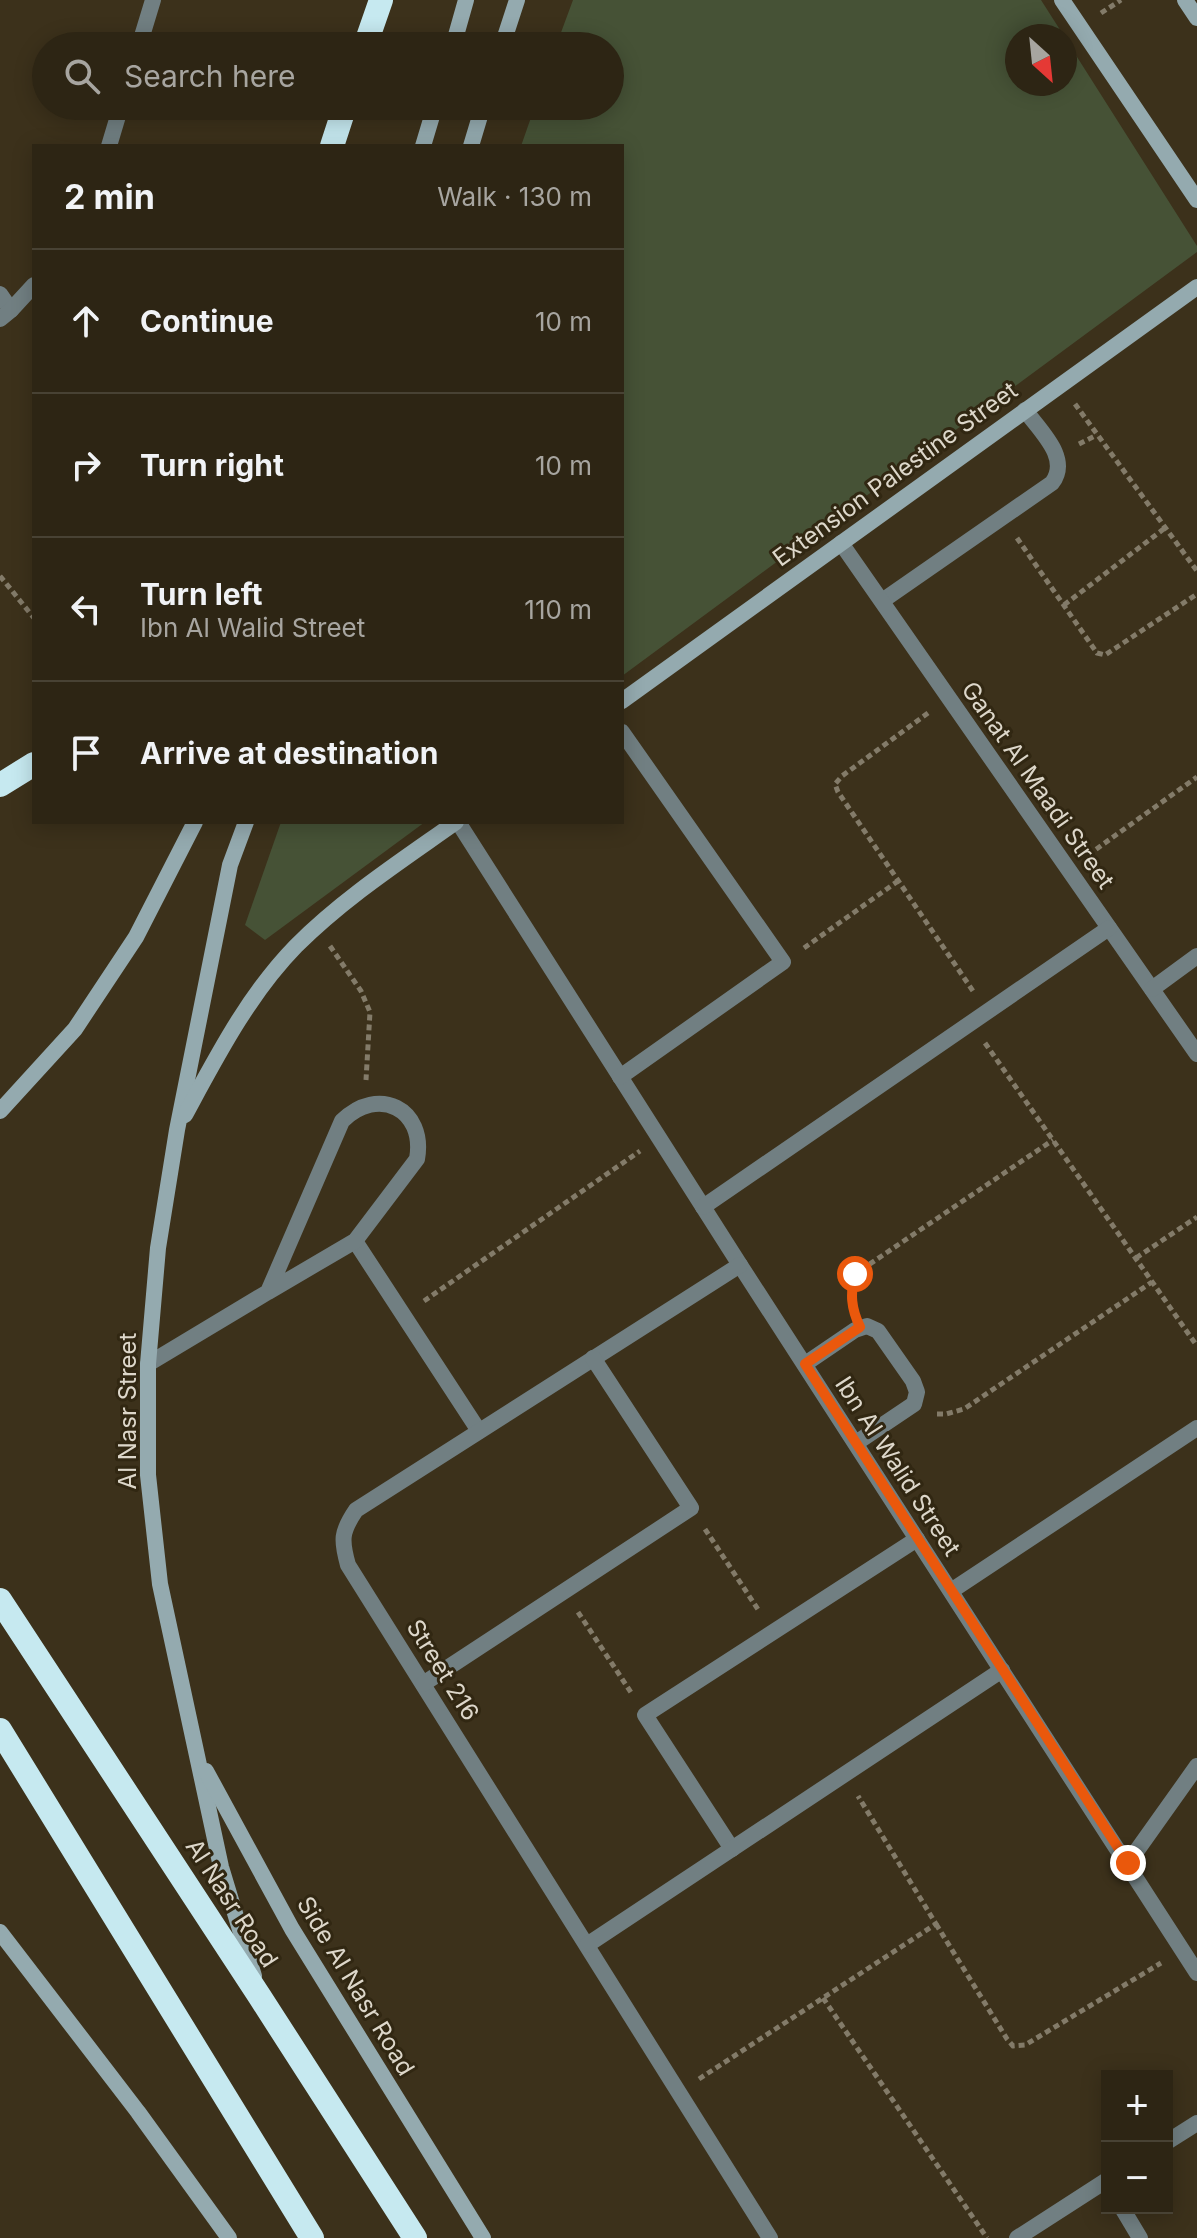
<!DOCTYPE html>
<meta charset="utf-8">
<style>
body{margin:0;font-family:Inter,sans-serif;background:#352d1d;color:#f1f3f6}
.controls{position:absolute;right:24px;bottom:24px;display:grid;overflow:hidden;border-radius:0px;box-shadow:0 4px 20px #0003}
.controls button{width:72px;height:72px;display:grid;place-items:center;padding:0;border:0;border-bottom:2px solid #484234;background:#2d2514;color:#f1f3f6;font:40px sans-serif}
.compass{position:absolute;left:1005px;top:24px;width:72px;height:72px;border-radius:50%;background:#2d2514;box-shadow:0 4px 20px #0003;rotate:153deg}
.stop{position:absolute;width:24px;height:24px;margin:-18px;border:6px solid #ea580c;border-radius:50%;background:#fff}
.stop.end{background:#ea580c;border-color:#fff;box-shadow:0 2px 8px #0008}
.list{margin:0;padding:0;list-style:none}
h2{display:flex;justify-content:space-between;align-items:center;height:104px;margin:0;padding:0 32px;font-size:34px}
h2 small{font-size:26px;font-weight:400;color:#a7a5a0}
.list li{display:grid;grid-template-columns:52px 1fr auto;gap:24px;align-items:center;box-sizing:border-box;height:144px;padding:0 32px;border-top:2px solid #484234}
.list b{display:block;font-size:30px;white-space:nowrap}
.list p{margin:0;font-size:26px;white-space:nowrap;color:#a7a5a0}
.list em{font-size:26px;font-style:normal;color:#a7a5a0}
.icon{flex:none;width:44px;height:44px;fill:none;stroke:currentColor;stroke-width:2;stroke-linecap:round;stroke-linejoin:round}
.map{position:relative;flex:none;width:1197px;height:2238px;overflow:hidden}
.search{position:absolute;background:#2d2514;box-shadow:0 4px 20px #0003;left:32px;top:32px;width:592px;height:88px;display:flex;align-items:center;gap:20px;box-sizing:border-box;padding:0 28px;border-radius:44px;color:#a7a5a0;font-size:30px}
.panel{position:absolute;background:#2d2514;box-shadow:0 4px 20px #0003;left:32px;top:144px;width:592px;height:680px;border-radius:0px}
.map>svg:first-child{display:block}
.green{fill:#465236}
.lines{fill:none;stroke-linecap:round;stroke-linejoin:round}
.path{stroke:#837b69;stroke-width:5;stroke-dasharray:6 4;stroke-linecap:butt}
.lane{stroke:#717f82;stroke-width:16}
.street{stroke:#717f82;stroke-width:16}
.secondary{stroke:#94aaaf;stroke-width:16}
.highway{stroke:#c6e9f0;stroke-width:24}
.route{stroke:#ea580c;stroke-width:10}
.labels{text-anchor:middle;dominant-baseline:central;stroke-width:6;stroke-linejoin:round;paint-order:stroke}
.street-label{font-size:24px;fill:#ddd7ca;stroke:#312712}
</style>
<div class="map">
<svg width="1197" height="2238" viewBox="0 0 1197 2238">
<rect width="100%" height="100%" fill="#3c311b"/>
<!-- green -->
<g class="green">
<path d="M573,0H1041L1064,36H1017V84H1065V38L1197,246V252L622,676V146H521L535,106H610V46H556Z"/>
<path d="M281,822H425L265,940L245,925Z"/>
</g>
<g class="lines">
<!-- path -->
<g class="path">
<path d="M1101,13L1121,0"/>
<path d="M1075,404L1197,571"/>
<path d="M1079,444L1097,435"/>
<path d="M1017,538L1097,653L1105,655L1197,594"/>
<path d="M0,576L34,618"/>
<path d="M1064,605L1165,528"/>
<path d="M928,713L842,776L835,784L838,792L973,991"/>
<path d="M1088,855L1197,777"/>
<path d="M330,946L361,991L370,1012L366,1080"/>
<path d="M804,948L898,881"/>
<path d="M985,1043L1197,1346"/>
<path d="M1136,1258L1197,1217"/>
<path d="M424,1301L640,1151"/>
<path d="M852,1306L851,1292L855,1274L1053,1140"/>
<path d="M937,1414H946L964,1409L1152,1282"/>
<path d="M705,1529L759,1611"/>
<path d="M578,1612L632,1694"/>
<path d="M936,1924L1007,2039L1013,2046L1025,2045L1161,1963"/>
<path d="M823,1998L987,2238"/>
<path d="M699,2079L936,1924L858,1796"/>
</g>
<!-- lane -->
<g class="lane">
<path d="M882,601L1052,483C1071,458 1040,431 1025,410"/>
<path d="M805,1364L855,1330L867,1326L878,1331L913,1381L917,1392L914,1404L856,1443"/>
</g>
<!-- street -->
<g class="street">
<path d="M139,46L153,0"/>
<path d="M109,146L121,106"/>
<path d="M0,294L11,310"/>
<path d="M0,319L11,310L34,285"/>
<path d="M841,543L1197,1054"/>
<path d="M458,822L740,1265L1197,1973"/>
<path d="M1152,989L1197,956"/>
<path d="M620,1077L783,962L622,732"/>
<path d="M703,1207L1109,928"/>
<path d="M355,1241L479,1431"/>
<path d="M740,1265L356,1510C341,1532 341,1540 348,1565L770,2238"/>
<path d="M148,1364L268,1292L342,1121C378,1085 426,1109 417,1159L355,1241L268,1292"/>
<path d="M951,1591L1197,1428"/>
<path d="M423,1684L691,1508L593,1358"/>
<path d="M732,1849L645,1715L917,1539"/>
<path d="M1128,1863L1197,1766"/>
<path d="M587,1945L1002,1670"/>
<path d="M1167,2142L1197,2123"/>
<path d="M1122,2208L1140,2238"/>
<path d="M1017,2238L1107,2180"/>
</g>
<!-- secondary -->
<g class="secondary">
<path d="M1062,0L1197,200"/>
<path d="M1185,0L1197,18"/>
<path d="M453,46L466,0"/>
<path d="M502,46L517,0"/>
<path d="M423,146L435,106"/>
<path d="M471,146L483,106"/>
<path d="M622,701L1197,287"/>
<path d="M246,822L230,865L177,1130L158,1248L148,1364V1475L160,1584L221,1867L254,1976"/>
<path d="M0,1111L75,1029L136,937L195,822"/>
<path d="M185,1115C217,1056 249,994 296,946C344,898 401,861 456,822"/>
<path d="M206,1771L292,1929L483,2238"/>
<path d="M0,1932L138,2112L229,2238"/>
</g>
<!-- highway -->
<g class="highway">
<path d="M365,46L381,0"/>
<path d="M332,146L345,106"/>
<path d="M0,785L34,764"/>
<path d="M0,1600L260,1997L415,2238"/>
<path d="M0,1730L312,2238"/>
</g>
</g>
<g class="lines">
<!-- route -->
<path class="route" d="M855,1274C850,1294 851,1308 860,1327L805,1364L1128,1863"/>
</g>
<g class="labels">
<!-- street labels -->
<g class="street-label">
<text transform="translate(895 474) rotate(-36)">Extension Palestine Street</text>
<text transform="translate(1038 785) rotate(55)">Ganat Al Maadi Street</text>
<text transform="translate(127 1411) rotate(-90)">Al Nasr Street</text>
<text transform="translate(898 1466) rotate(57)">Ibn Al Walid Street</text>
<text transform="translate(443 1670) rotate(58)">Street 216</text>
<text transform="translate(232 1903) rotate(57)">Al Nasr Road</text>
<text transform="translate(356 1986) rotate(59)">Side Al Nasr Road</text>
</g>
</g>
</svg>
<div class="controls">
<button>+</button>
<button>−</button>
</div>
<svg class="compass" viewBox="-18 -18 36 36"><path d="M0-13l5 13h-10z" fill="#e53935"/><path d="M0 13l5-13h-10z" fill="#a7a5a0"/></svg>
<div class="stop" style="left:855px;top:1274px"></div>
<div class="stop end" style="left:1128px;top:1863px"></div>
<div class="search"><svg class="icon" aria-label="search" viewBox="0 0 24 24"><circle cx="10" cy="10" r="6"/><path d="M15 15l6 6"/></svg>Search here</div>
<section class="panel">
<h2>2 min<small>Walk · 130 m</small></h2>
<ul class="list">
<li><svg class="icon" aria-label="ahead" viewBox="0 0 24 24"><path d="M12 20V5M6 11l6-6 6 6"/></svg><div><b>Continue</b></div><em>10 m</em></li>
<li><svg class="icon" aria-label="right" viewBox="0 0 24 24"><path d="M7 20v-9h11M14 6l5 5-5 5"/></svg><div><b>Turn right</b></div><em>10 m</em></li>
<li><svg class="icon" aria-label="left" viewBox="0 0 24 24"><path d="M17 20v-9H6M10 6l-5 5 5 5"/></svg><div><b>Turn left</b><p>Ibn Al Walid Street</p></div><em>110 m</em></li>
<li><svg class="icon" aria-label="arrive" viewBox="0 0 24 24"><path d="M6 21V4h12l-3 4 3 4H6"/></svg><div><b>Arrive at destination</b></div></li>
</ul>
</section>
</div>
